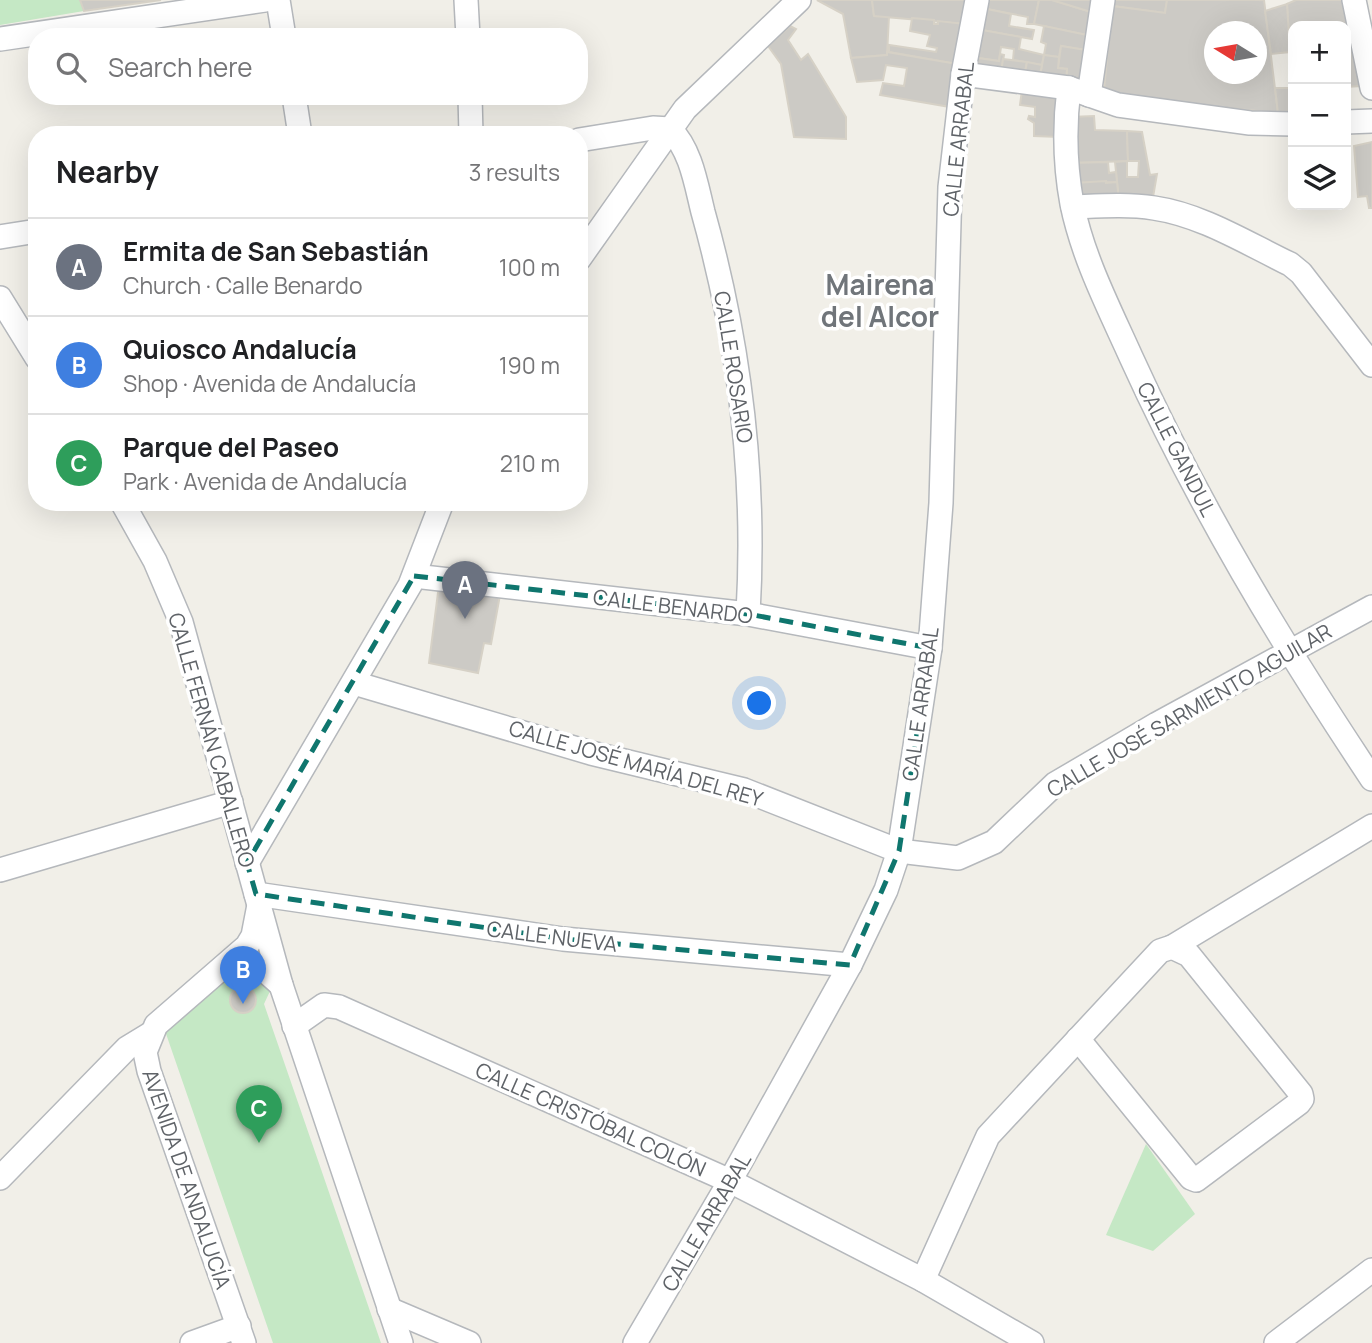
<!DOCTYPE html>
<meta charset="utf-8">
<style>
body{margin:0;font-family:Manrope,sans-serif;background:#f6f6f6;color:#202124}
.controls{position:absolute;right:21px;top:21px;display:grid;overflow:hidden;border-radius:14px;box-shadow:0 7px 28px #0002}
.controls button{width:63px;height:63px;display:grid;place-items:center;padding:0;border:0;border-bottom:2px solid #e0e0e0;background:#fff;color:#202124;font:35px sans-serif}
.compass{position:absolute;left:1204px;top:21px;width:63px;height:63px;border-radius:50%;background:#fff;box-shadow:0 7px 28px #0002;rotate:281deg}
.you{position:absolute;left:760px;top:704px;width:24px;height:24px;margin:-18px;border:5px solid #fff;border-radius:50%;background:#1a73e8;box-shadow:0 0 0 10px #1a73e833}
.badge{display:grid;place-items:center;width:46px;height:46px;border-radius:50%;background:#ea4335;color:#fff;font-size:23px;font-weight:700}
.pin{position:absolute;translate:-50% -58px;filter:drop-shadow(0 2px 4px #0008)}
.pin::after{content:'';position:absolute;top:37px;width:24px;height:21px;background:inherit;clip-path:polygon(0 0,100% 0,50% 100%)}
.list{margin:0;padding:0;list-style:none}
h2{display:flex;justify-content:space-between;align-items:center;height:91px;margin:0;padding:0 28px;font-size:30px}
h2 small{font-size:23px;font-weight:400;color:#757577}
.list li{display:grid;grid-template-columns:46px 1fr auto;gap:21px;align-items:center;box-sizing:border-box;height:98px;padding:0 28px;border-top:2px solid #e0e0e0}
.list b{display:block;font-size:26px;white-space:nowrap}
.list p{margin:0;font-size:23px;white-space:nowrap;color:#757577}
.list em{font-size:23px;font-style:normal;color:#757577}
.icon{flex:none;width:38px;height:38px;fill:none;stroke:currentColor;stroke-width:2;stroke-linecap:round;stroke-linejoin:round}
.map{position:relative;flex:none;width:1372px;height:1343px;overflow:hidden}
.search{position:absolute;background:#fff;box-shadow:0 7px 28px #0002;left:28px;top:28px;width:560px;height:77px;display:flex;align-items:center;gap:18px;box-sizing:border-box;padding:0 24px;border-radius:28px;color:#757577;font-size:26px}
.panel{position:absolute;background:#fff;box-shadow:0 7px 28px #0002;left:28px;top:126px;width:560px;height:385px;border-radius:28px}
.map>svg:first-child{display:block}
.green{fill:#c5e8c5}
.building{fill:#cccac5;stroke:#d6d1c6;stroke-width:2;fill-rule:evenodd}
.lines{fill:none;stroke-linecap:round;stroke-linejoin:round}
.street-casing{stroke:#b5b8bc;stroke-width:26}
.street{stroke:#fff;stroke-width:23}
.marked{fill:none;stroke:#0f766e;stroke-width:5;stroke-dasharray:14 9;stroke-linejoin:round}
.labels{text-anchor:middle;dominant-baseline:central;stroke-width:7;stroke-linejoin:round;paint-order:stroke}
.street-label{font-size:21px;fill:#5f6368;stroke:#fff}
.district-label{font-size:28px;font-weight:bold;fill:#70757a;stroke:#fff}
</style>
<div class="map">
<svg width="1372" height="1343" viewBox="0 0 1372 1343">
<rect width="100%" height="100%" fill="#f1efe8"/>
<!-- green -->
<g class="green">
<path d="M0,0H80L84,11L0,25Z"/>
<path d="M253,972L271,989L264,1004L381,1343H273L164,1028L232,973Z"/>
<path d="M1146,1144L1195,1214L1153,1251L1106,1235Z"/>
</g>
<!-- building -->
<g class="building">
<path d="M80,0H161L84,11Z"/>
<path d="M817,0H872L874,16H889L887,55L851,58L843,14Z"/>
<path d="M872,0H969L965,24L874,16Z"/>
<path d="M988,0H1039L1034,24H1027L1028,17L987,9Z"/>
<path d="M1039,0H1052L1091,12L1087,35L1034,24Z"/>
<path d="M1052,0H1094L1091,12Z"/>
<path d="M1113,0H1167L1165,13L1112,6Z"/>
<path d="M1167,0H1264L1278,113L1107,96L1104,90L1112,6L1165,13ZM1214,32H1256V74H1214Z"/>
<path d="M1296,0H1344L1361,86L1346,87V26H1293V51L1290,52L1287,4Z"/>
<path d="M1287,4L1290,52L1271,54L1265,11Z"/>
<path d="M987,9L1011,14L1009,26L1034,30L1032,39L982,30Z"/>
<path d="M912,18L934,20V24H938V21L965,24L957,64L889,52V45L936,52L937,48L927,46L930,35L910,31Z"/>
<path d="M790,26L796,29L788,40L801,60L808,54L846,117V139L794,137L781,64L768,46Z"/>
<path d="M1044,26L1087,35L1086,50L1061,46L1059,57L1044,55L1046,44L1041,42Z"/>
<path d="M982,30L1021,37L1019,49L1044,55L1042,65L1013,60L1014,49L1001,47L999,61L978,58Z"/>
<path d="M1061,46L1086,50L1080,84L1066,83L1067,69L1058,68Z"/>
<path d="M887,52L957,64L950,107L880,95L883,83L904,86L907,68L886,65L883,80L857,82L851,58L887,55Z"/>
<path d="M1000,54L1004,55L1001,73L978,65V58L999,61Z"/>
<path d="M1044,55L1059,57L1058,68L1067,69L1066,83L1039,80Z"/>
<path d="M1003,59L1027,62L1024,78L1001,73Z"/>
<path d="M1027,62L1042,65L1039,80L1024,78Z"/>
<path d="M1275,88H1293V113H1278Z"/>
<path d="M1022,90L1059,95V137L1034,136V123L1028,119L1029,116L1035,117V107L1020,105Z"/>
<path d="M1094,116L1095,130L1127,131L1128,161L1072,163L1070,117Z"/>
<path d="M1127,131L1142,132L1150,175L1157,174L1152,203L1119,201L1115,162L1127,161V177H1138L1139,161H1128Z"/>
<path d="M1372,142V208H1369L1367,196L1358,197L1354,146Z"/>
<path d="M1108,162L1109,173L1116,172L1117,182L1074,183L1072,163Z"/>
<path d="M1106,181V183L1117,182L1119,201L1078,204L1074,183Z"/>
<path d="M439,585L500,595L491,644L484,643L478,673L429,663Z"/>
<circle cx="243" cy="1000" r="13"/>
</g>
<g class="lines">
<defs>
<g id="street">
<path d="M278,0L284,37"/>
<path d="M466,0L468,37"/>
<path d="M1354,0L1372,88"/>
<path d="M0,39L265,0"/>
<path d="M963,74L1069,88L1118,105L1250,123L1293,124"/>
<path d="M1069,88C1064,127 1065,166 1072,204C1083,258 1109,308 1131,357C1198,505 1282,644 1372,779"/>
<path d="M1089,95L1103,0"/>
<path d="M294,96L300,135"/>
<path d="M470,96L471,135"/>
<path d="M1346,122L1372,121"/>
<path d="M579,140L653,128L670,129C691,150 696,184 703,212C740,344 756,478 748,614"/>
<path d="M1073,207C1100,206 1127,204 1154,208C1202,215 1246,243 1290,264L1301,273L1372,365"/>
<path d="M0,237L37,231"/>
<path d="M579,259L685,109L799,0"/>
<path d="M0,298L37,358"/>
<path d="M122,502L155,561L181,622L281,985L401,1343"/>
<path d="M414,576L748,614L930,648"/>
<path d="M354,683L591,753L744,790L899,851L958,858L994,842L1055,784L1157,724L1372,607"/>
<path d="M247,863L410,585L442,502"/>
<path d="M0,870L231,802"/>
<path d="M256,894L563,939L850,965"/>
<path d="M228,964L263,969L281,985"/>
<path d="M294,1026L324,1005L339,1007L730,1181L923,1280L1032,1343"/>
<path d="M1078,1039L1191,1178L1196,1180L1299,1103L1302,1099L1301,1094L1189,955L1172,947"/>
<path d="M0,1178L127,1048L150,1034"/>
<path d="M923,1280L988,1136L1160,951L1172,947L1372,826"/>
<path d="M389,1309L469,1343"/>
<path d="M192,1343L239,1326"/>
<path d="M244,1343L149,1071L145,1052L156,1025L247,946L253,936L259,905"/>
<path d="M635,1343L730,1181L850,965L886,890L899,851L930,648L941,503L950,187L963,74L977,0"/>
<path d="M1276,1343L1372,1270"/>
</g>
</defs>
<!-- street casing -->
<use href="#street" class="street-casing"/>
<!-- street -->
<use href="#street" class="street"/>
</g>
<!-- marked area -->
<path class="marked" d="M414,576L748,614L930,648L899,851L850,965L563,939L256,894L247,863Z"/>
<g class="labels">
<!-- street labels -->
<g class="street-label">
<text transform="translate(958 139) rotate(-84)">CALLE ARRABAL</text>
<text transform="translate(734 367) rotate(81)">CALLE ROSARIO</text>
<text transform="translate(1177 449) rotate(63)">CALLE GANDUL</text>
<text transform="translate(673 606) rotate(7)">CALLE BENARDO</text>
<text transform="translate(920 704) rotate(-82)">CALLE ARRABAL</text>
<text transform="translate(1189 710) rotate(-30)">CALLE JOSÉ SARMIENTO AGUILAR</text>
<text transform="translate(212 740) rotate(74)">CALLE FERNÁN CABALLERO</text>
<text transform="translate(636 763) rotate(16)">CALLE JOSÉ MARÍA DEL REY</text>
<text transform="translate(552 936) rotate(7)">CALLE NUEVA</text>
<text transform="translate(591 1119) rotate(24)">CALLE CRISTÓBAL COLÓN</text>
<text transform="translate(187 1179) rotate(71)">AVENIDA DE ANDALUCÍA</text>
<text transform="translate(706 1222) rotate(-60)">CALLE ARRABAL</text>
</g>
<!-- district labels -->
<g class="district-label">
<text x="880" y="284">Mairena<tspan x="880" dy="32">del Alcor</tspan></text>
</g>
</g>
</svg>
<div class="controls">
<button>+</button>
<button>−</button>
<button><svg class="icon" aria-label="layers" viewBox="0 0 24 24"><path d="M12 4l9 5-9 5-9-5zM3 14l9 5 9-5"/></svg></button>
</div>
<svg class="compass" viewBox="-18 -18 36 36"><path d="M0-13l5 13h-10z" fill="#e53935"/><path d="M0 13l5-13h-10z" fill="#757577"/></svg>
<div class="you"></div>
<div class="pin badge" style="left:465px;top:619px;background:#6b7280">A</div>
<div class="pin badge" style="left:243px;top:1004px;background:#3f7fe0">B</div>
<div class="pin badge" style="left:259px;top:1143px;background:#2e9e5b">C</div>
<div class="search"><svg class="icon" aria-label="search" viewBox="0 0 24 24"><circle cx="10" cy="10" r="6"/><path d="M15 15l6 6"/></svg>Search here</div>
<section class="panel">
<h2>Nearby<small>3 results</small></h2>
<ul class="list">
<li><span class="badge" style="background:#6b7280">A</span><div><b>Ermita de San Sebastián</b><p>Church · Calle Benardo</p></div><em>100 m</em></li>
<li><span class="badge" style="background:#3f7fe0">B</span><div><b>Quiosco Andalucía</b><p>Shop · Avenida de Andalucía</p></div><em>190 m</em></li>
<li><span class="badge" style="background:#2e9e5b">C</span><div><b>Parque del Paseo</b><p>Park · Avenida de Andalucía</p></div><em>210 m</em></li>
</ul>
</section>
</div>
